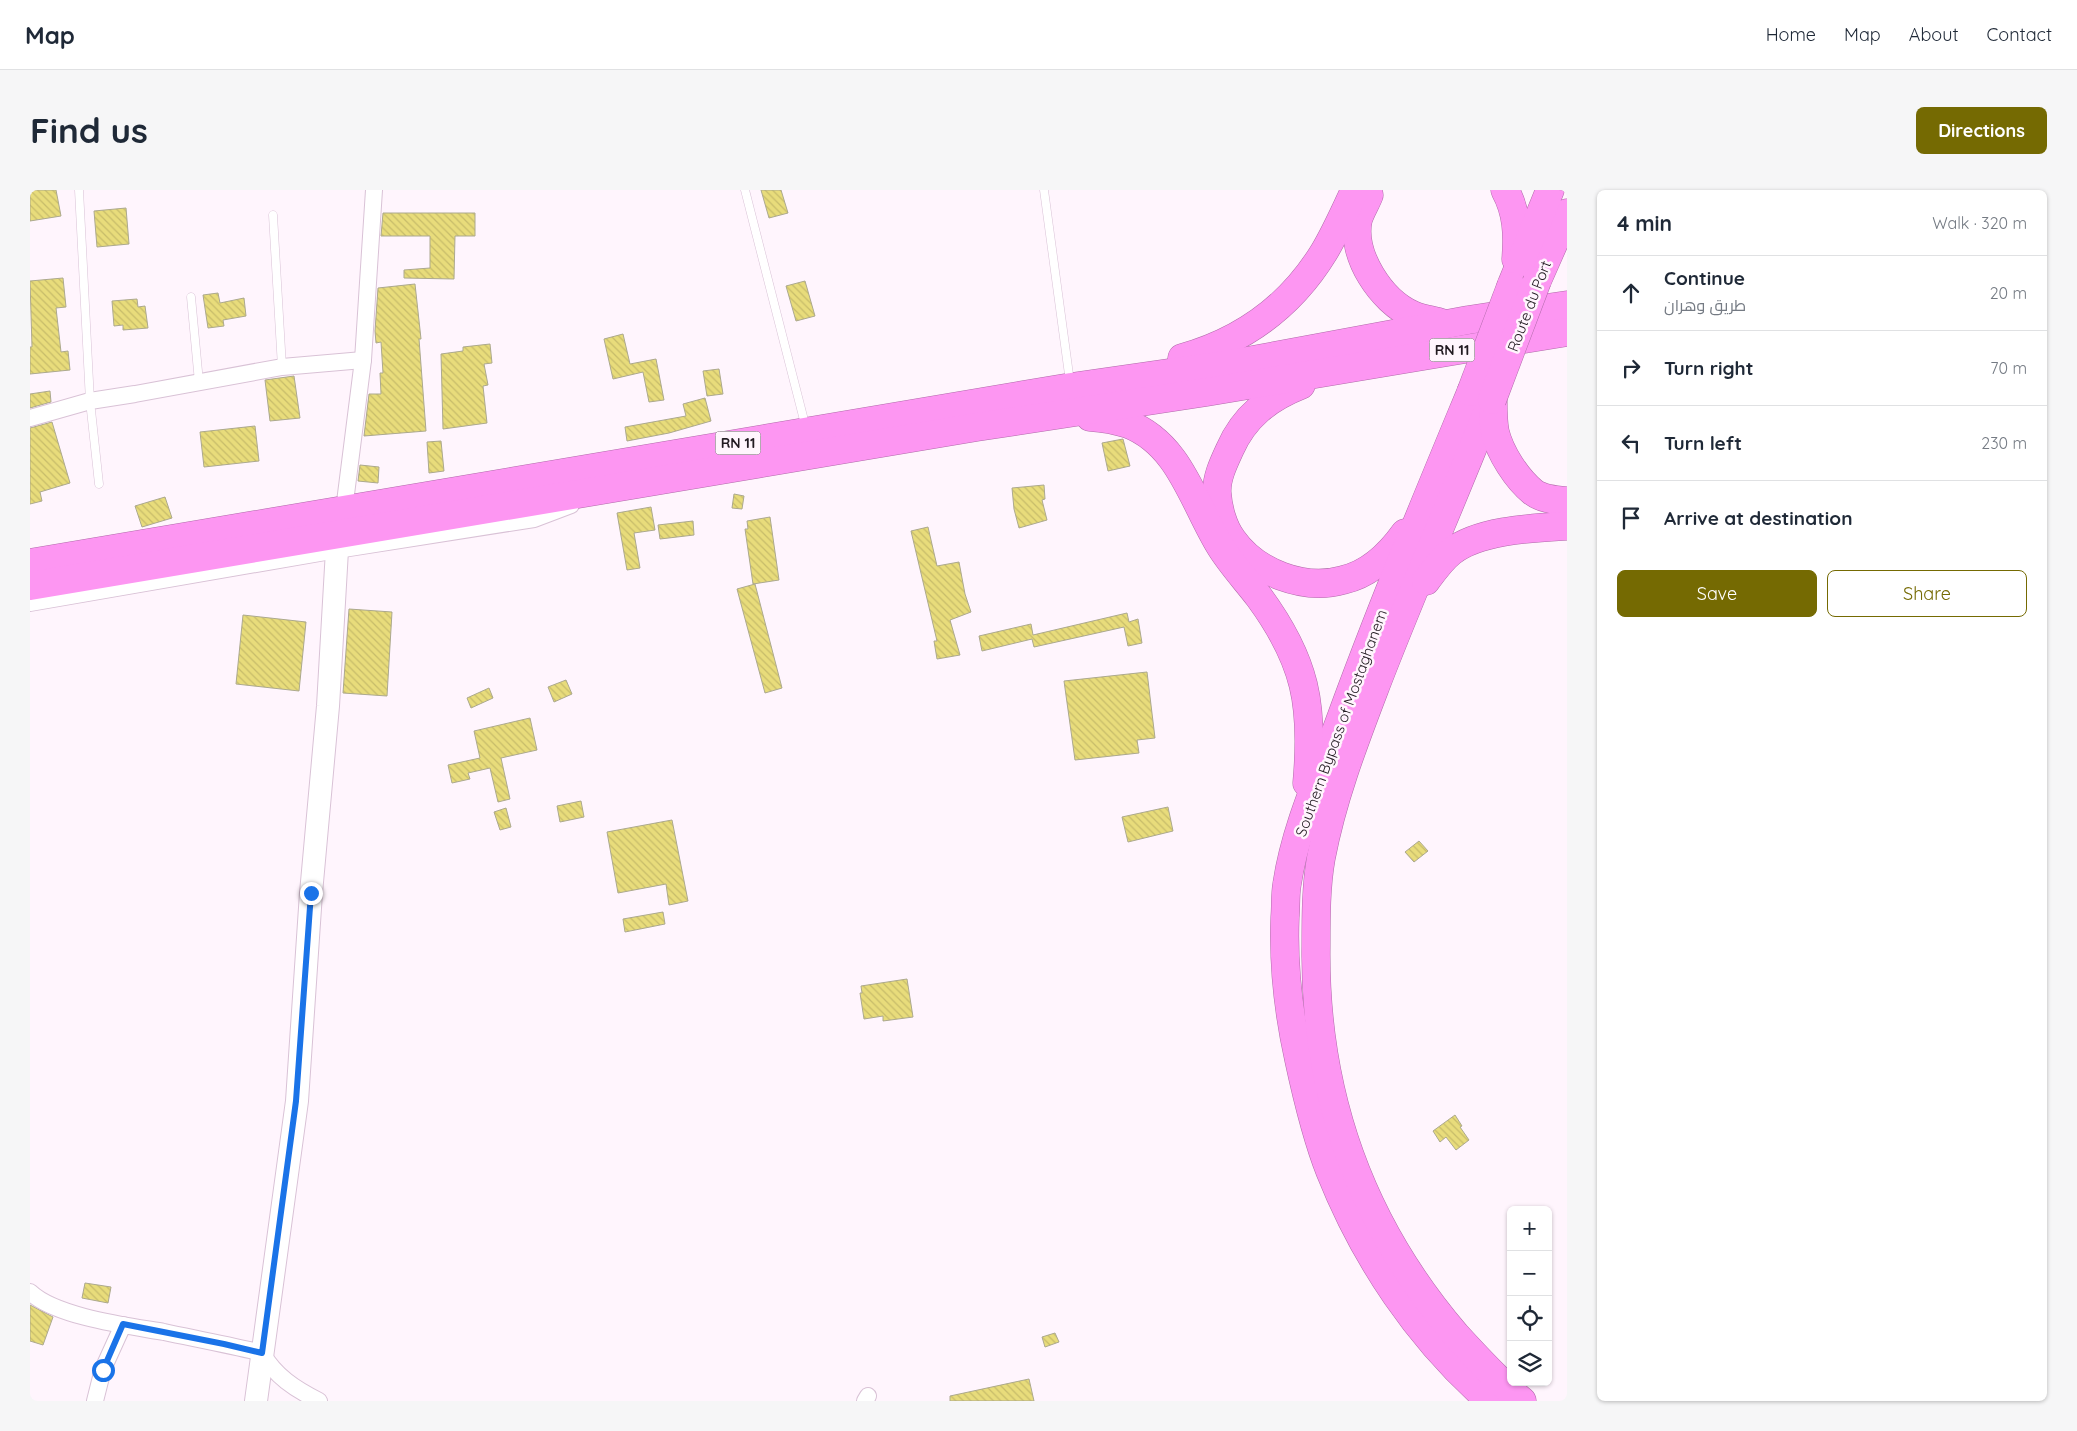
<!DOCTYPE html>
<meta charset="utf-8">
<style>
body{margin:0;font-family:Quicksand,Cairo,sans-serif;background:#f6f6f7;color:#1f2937}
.controls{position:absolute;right:15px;bottom:15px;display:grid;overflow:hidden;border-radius:8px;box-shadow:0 1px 4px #0004}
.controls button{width:45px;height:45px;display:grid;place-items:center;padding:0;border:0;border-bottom:1px solid #e0e1e3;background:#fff;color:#1f2937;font:25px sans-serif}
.stop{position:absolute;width:15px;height:15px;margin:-11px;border:4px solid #1a73e8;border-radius:50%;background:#fff}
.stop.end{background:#1a73e8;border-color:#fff;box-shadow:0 1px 5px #0008}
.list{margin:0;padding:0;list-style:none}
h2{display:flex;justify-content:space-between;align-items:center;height:65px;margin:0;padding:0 20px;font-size:21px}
h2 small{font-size:16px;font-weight:400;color:#747a83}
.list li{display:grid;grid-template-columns:32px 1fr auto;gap:15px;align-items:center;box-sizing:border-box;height:75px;padding:0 20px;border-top:1px solid #e0e1e3}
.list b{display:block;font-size:19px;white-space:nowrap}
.list p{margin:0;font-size:16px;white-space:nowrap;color:#747a83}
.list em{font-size:16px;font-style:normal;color:#747a83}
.actions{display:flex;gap:10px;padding:15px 20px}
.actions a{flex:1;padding:11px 0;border:1px solid #756a02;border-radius:8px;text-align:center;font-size:18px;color:#756a02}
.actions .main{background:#756a02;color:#fff}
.icon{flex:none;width:28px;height:28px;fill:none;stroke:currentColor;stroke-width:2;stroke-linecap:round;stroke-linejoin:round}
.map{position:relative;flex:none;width:1537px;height:1211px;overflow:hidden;border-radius:8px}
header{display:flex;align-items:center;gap:30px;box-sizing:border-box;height:70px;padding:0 25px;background:#fff;border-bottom:1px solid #e0e1e3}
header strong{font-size:24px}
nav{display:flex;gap:28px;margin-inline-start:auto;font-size:18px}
.intro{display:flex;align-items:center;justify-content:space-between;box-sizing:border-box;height:120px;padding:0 30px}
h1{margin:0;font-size:35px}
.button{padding:12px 22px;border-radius:8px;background:#756a02;color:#fff;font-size:18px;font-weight:700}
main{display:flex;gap:30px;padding:0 30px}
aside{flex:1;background:#fff;border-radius:8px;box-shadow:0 1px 4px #0004}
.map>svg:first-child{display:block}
.building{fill:url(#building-back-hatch);stroke:#aca98e}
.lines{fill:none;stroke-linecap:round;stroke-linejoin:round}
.lane-casing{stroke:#d9c2d6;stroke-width:9}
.street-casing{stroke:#d9c2d6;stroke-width:18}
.secondary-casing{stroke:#d9c2d6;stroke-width:24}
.highway-casing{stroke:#b06ba9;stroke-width:29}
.lane{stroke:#fff;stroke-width:8}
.street{stroke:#fff;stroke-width:16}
.secondary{stroke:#fff;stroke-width:22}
.highway{stroke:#fd96f2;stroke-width:28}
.highway-bridge-casing{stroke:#b06ba9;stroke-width:29;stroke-linecap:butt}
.highway-bridge{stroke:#fd96f2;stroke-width:28}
.route{stroke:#1a73e8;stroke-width:6}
.labels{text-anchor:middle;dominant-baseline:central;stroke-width:5;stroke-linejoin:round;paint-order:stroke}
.shield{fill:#fff5fd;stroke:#645c63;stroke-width:1}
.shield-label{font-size:14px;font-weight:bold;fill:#221a21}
.street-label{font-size:15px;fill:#221a21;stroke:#fff5fd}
</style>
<header>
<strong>Map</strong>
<nav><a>Home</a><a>Map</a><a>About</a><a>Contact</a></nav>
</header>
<div class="intro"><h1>Find us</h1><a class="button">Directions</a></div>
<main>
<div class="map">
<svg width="1537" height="1211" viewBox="0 0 1537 1211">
<defs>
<pattern id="building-back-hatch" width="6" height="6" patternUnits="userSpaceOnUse" patternTransform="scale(1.25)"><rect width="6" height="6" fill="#e8dc7b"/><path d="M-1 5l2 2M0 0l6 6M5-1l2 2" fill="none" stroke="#c7bc6a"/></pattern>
</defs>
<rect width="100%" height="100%" fill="#fff5fd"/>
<!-- building -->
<g class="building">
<path d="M0,0H26L31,26L0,31Z"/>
<path d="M731,0H751L758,23L739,28Z"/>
<path d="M96,18L99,54L67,57L64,21Z"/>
<path d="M353,23H445V46H425L424,89L374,88V80L400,78V46H351Z"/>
<path d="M33,88L36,117L26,118L31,162L38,161L40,180L0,184V157H2L0,91Z"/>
<path d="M775,91L785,126L766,131L756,96Z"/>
<path d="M385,94L391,149H389L396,241L334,246L339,204H351L350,183H353L351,152L346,153L345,141L348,98Z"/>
<path d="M188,103L190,113L214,108L216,126L193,130L194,136L178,138L173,105Z"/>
<path d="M107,109L108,117L115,116L118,138L93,140V135L84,136L82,111Z"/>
<path d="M593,144L600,174L626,169L634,210L619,212L613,182L583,189L574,149Z"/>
<path d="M460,154L462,173L454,174L458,195L453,196L457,233L413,239L411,164L433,161V157Z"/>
<path d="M689,179L693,204L677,206L673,181Z"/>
<path d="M264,186L270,228L240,231L235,190Z"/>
<path d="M20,201L21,212L0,218V204Z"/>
<path d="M675,208L681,231L639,243L597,251L595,237L656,226L653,214Z"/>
<path d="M22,232L40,293L10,302L12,311L0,314V238Z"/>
<path d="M225,236L229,271L174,277L170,242Z"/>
<path d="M1093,249L1100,276L1078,281L1072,253Z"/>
<path d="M411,251L414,281L399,283L397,252Z"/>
<path d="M330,275L349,277L348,293L328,291Z"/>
<path d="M1014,295L1015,309L1012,310L1017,330L989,338L984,319L982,298Z"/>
<path d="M704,304L714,306L712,319L702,318Z"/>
<path d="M135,307L142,328L112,337L105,316Z"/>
<path d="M621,317L625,340L604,343L610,378L597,380L587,323Z"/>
<path d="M740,327L749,390L723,394L715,339H718L717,331Z"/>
<path d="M663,331L664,345L630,349L628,335Z"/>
<path d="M898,337L907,376L929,372L935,404L941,422L920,430L930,465L907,469L904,451H907L881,341Z"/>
<path d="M725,394L752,498L735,503L707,399Z"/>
<path d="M319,419L362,422L357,506L313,503Z"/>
<path d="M1097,423L1099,432L1108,429L1112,453L1098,456L1094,437L1004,457L1002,449L952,461L949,446L1001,434L1003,445Z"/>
<path d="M213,425L276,432L269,501L206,494Z"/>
<path d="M1117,482L1125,548L1107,550L1109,563L1045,570L1034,491Z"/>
<path d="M536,490L542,504L524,512L518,497Z"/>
<path d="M459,498L463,508L441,518L437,508Z"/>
<path d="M500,528L507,560L471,568L480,609L468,612L460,578L438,583L440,589L422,593L418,575L450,568L444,541Z"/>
<path d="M551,611L554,627L530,632L527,616Z"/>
<path d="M1138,617L1143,641L1098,652L1092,627Z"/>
<path d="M476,618L481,637L470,640L464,622Z"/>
<path d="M642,630L658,711L639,715L636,694L588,703L577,642Z"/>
<path d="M1389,651L1398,661L1384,672L1375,662Z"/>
<path d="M633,722L635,734L595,742L593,729Z"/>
<path d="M877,789L883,827L853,831V826L834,829L830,803H832L831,796Z"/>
<path d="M1425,925L1432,936L1430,937L1439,950L1426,960L1416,947L1410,952L1403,941Z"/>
<path d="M55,1093L81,1097L78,1113L52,1108Z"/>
<path d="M0,1115L23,1127L13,1155L0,1151Z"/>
<path d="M1025,1143L1029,1152L1015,1157L1012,1147Z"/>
<path d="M999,1189L1004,1211H920V1206Z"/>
</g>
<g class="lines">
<defs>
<g id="lane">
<path d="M49,0L60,211L69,294"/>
<path d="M715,0L776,238"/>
<path d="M1014,0L1040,192"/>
<path d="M243,25L252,177"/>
<path d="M161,107L169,192"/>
</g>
<g id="street">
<path d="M0,228L60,211L105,204L252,177L333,170"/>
<path d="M314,320L333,170L344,0"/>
<path d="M0,413L307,360L504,329L541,315"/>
<path d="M0,1102C26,1127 99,1136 134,1142C167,1149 199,1155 232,1163C245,1186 265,1199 289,1211"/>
<path d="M65,1211L73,1179L93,1135"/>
<path d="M835,1211L838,1206"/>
</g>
<path id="secondary" d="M226,1211L267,911L281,703L298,516L307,360"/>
<g id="highway">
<path d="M1475,0C1487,22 1488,44 1486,69"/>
<path d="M1339,5C1336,13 1330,22 1328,30C1321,65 1351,111 1383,125C1392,129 1403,130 1412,133"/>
<path d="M1507,91L1537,23"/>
<path d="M1481,96L1520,0"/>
<path d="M1152,168C1213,151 1261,116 1294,62C1306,42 1315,21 1325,0"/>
<path d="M1271,195C1238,208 1214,227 1200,259C1194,272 1186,288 1187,303C1188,318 1193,337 1202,349C1226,383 1274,401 1313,390C1340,384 1360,364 1375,343"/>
<path d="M1441,202C1395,313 1349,423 1308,536C1289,587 1265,640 1257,694C1255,705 1256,716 1255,727C1253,777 1258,821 1269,870C1277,907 1286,946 1300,981C1335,1069 1389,1149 1460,1211"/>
<path d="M1462,210C1424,307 1381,403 1344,500C1323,555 1302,610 1291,668C1286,696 1286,727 1286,756C1284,903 1330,1033 1426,1145C1447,1168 1468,1191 1492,1211"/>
<path d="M1463,211C1463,221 1463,232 1465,242C1470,263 1487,289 1503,302C1512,309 1526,310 1537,311"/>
<path d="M1060,227C1073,228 1086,230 1098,234C1150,254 1163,312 1190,356C1201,374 1216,390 1229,407C1276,471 1284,515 1277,593"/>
<path d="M0,373L1041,197L1201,174L1438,130L1537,115"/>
<path d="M1396,391C1404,380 1411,370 1421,362C1449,340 1503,338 1537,336"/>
<path d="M0,396L947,237L1177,202L1537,142"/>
</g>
</defs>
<!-- lane casing -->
<use href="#lane" class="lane-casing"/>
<!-- street casing -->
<use href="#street" class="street-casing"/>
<!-- secondary casing -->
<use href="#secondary" class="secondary-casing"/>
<!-- highway casing -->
<use href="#highway" class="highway-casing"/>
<!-- lane -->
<use href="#lane" class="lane"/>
<!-- street -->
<use href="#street" class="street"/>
<!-- secondary -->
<use href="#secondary" class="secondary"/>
<!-- highway -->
<use href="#highway" class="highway"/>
<defs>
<g id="highway-bridge">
<path d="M1441,202L1481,96"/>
<path d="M1462,210L1507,91"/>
</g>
</defs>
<!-- highway-bridge casing -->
<use href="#highway-bridge" class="highway-bridge-casing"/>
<!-- highway-bridge -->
<use href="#highway-bridge" class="highway-bridge"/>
</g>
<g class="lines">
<!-- route -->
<path class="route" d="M73,1180L93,1134L194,1154L232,1163L266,911L281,703"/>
</g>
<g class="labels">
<!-- shield labels -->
<g class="shield">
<rect x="1399.5" y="148.5" width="45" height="23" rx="4"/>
<rect x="685.5" y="241.5" width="45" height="23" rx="4"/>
</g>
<g class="shield-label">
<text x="1422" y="160">RN 11</text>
<text x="708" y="253">RN 11</text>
</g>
<!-- street labels -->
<g class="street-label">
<text transform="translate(1499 116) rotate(-69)">Route du Port</text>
<text transform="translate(1311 533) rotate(-70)">Southern Bypass of Mostaghanem</text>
</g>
</g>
</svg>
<div class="controls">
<button>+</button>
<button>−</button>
<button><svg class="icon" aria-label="locate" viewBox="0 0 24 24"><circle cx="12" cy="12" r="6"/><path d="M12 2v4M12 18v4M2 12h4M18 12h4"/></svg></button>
<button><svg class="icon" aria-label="layers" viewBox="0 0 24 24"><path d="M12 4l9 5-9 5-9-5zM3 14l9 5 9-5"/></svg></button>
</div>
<div class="stop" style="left:73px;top:1180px"></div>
<div class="stop end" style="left:281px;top:703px"></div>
</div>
<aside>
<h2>4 min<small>Walk · 320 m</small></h2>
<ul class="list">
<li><svg class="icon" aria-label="ahead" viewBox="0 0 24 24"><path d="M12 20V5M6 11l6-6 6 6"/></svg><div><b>Continue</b><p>طريق وهران</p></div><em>20 m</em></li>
<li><svg class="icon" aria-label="right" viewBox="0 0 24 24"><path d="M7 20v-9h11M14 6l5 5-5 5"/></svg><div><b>Turn right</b></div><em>70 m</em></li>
<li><svg class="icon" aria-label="left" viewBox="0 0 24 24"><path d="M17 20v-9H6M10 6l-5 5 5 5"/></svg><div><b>Turn left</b></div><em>230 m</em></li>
<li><svg class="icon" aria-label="arrive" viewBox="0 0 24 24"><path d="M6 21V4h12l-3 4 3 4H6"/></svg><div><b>Arrive at destination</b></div></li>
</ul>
<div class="actions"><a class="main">Save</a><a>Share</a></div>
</aside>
</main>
